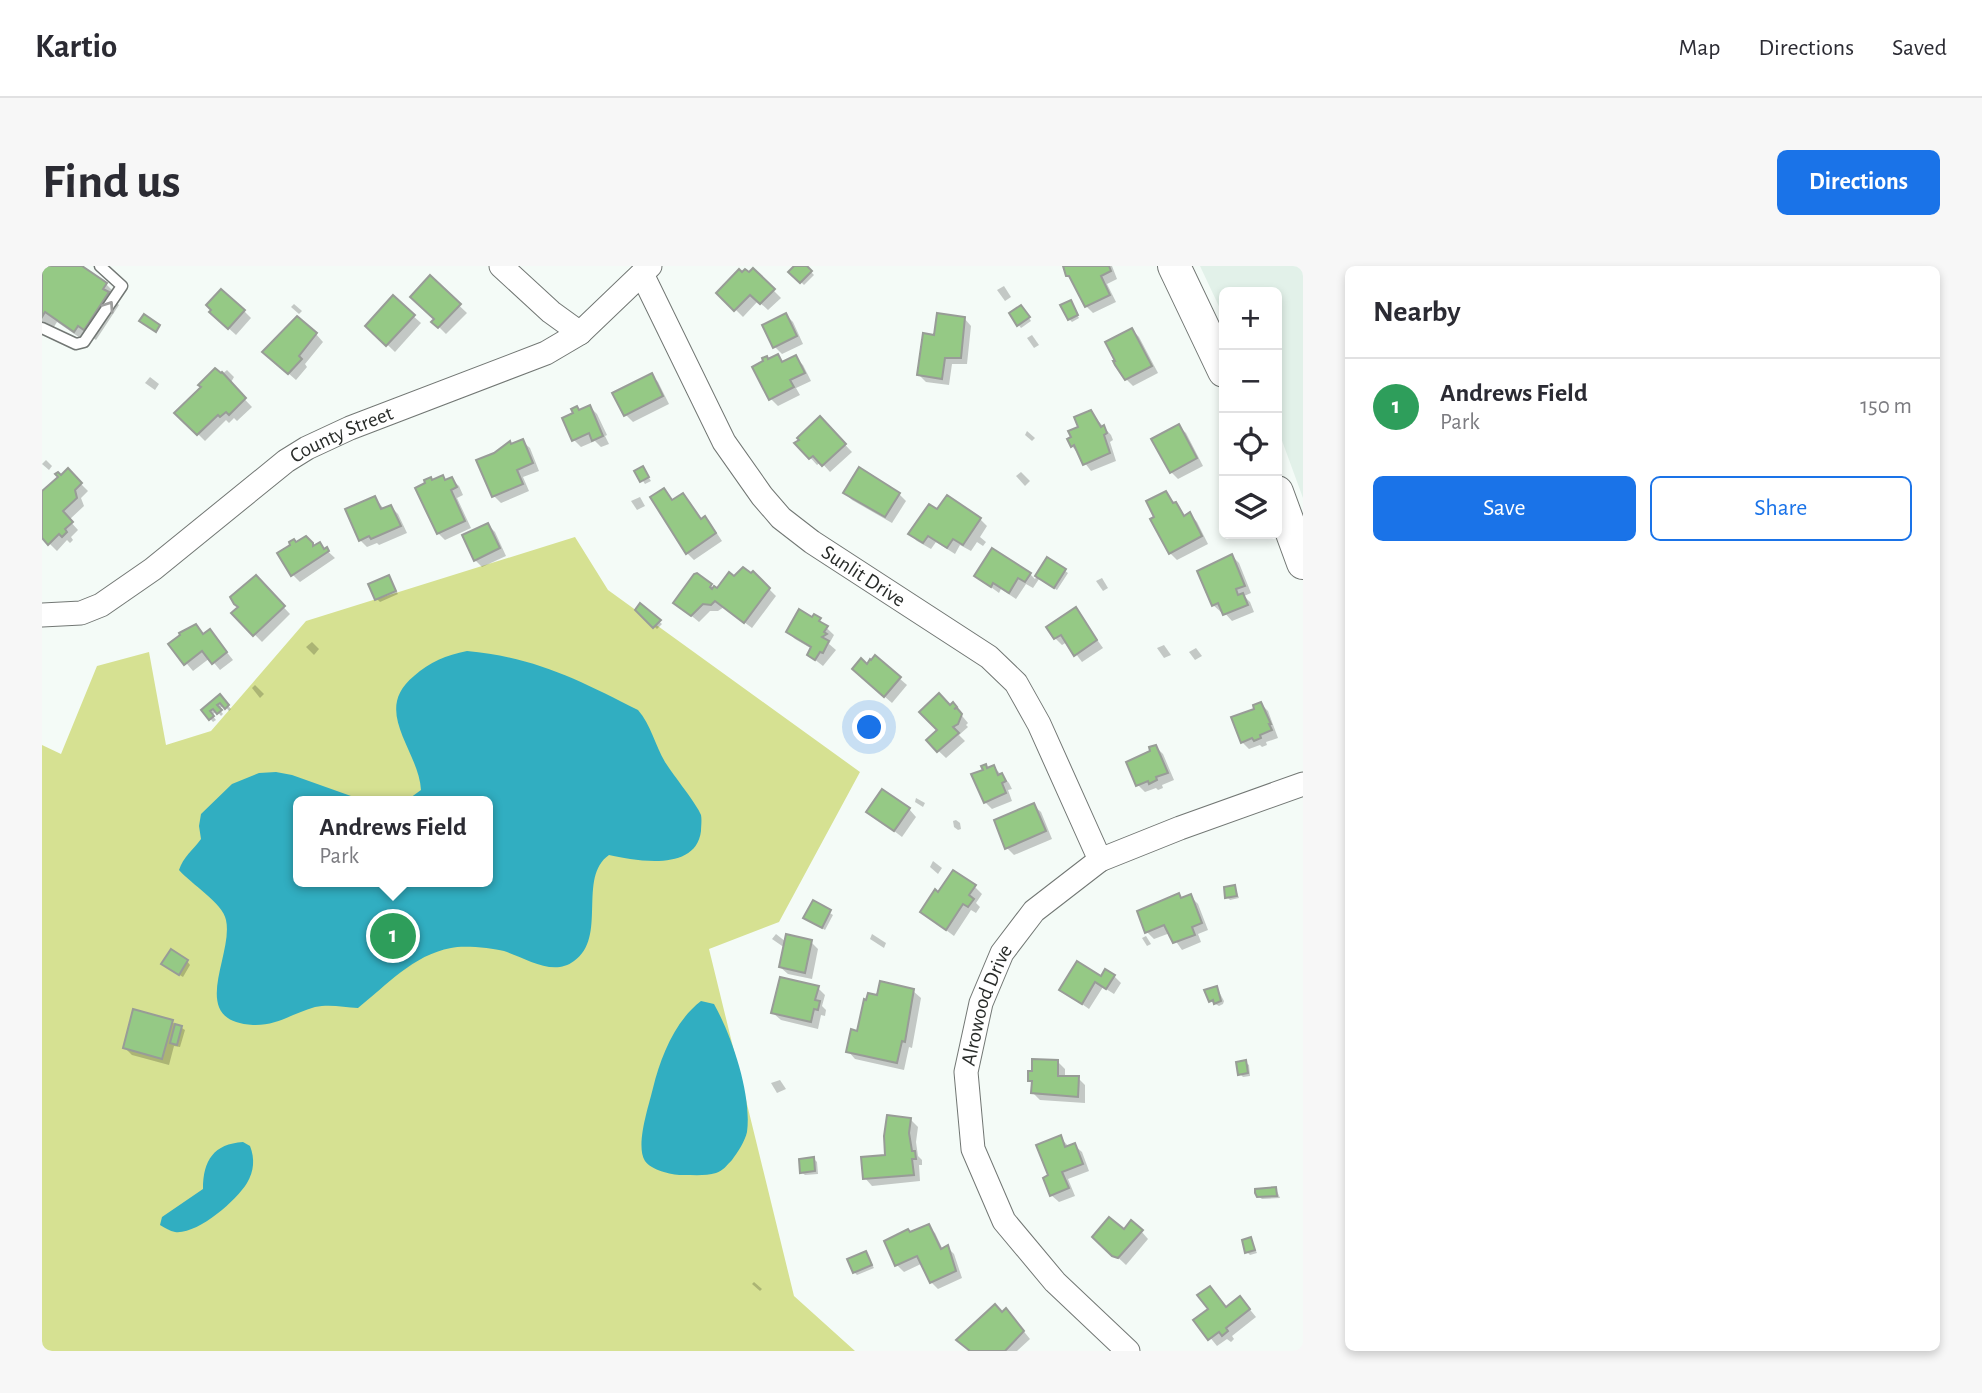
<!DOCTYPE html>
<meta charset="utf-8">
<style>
body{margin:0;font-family:"Alegreya Sans",sans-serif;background:#f7f7f7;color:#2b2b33}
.controls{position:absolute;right:21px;top:21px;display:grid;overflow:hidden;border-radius:10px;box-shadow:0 4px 10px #0003}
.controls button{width:63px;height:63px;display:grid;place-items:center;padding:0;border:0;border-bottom:2px solid #e1e1e2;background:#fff;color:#2b2b33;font:35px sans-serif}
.you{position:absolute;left:828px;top:462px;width:24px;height:24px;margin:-18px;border:5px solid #fff;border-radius:50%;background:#1a73e8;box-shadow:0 0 0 10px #1a73e833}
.badge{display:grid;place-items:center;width:46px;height:46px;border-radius:50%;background:#1a73e8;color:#fff;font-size:23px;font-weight:700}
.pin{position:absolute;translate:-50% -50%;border:4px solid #fff;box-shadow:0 2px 7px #0006}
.popup{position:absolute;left:251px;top:530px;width:200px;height:91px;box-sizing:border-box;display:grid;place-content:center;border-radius:10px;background:#fff;filter:drop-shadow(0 2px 5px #0005);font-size:23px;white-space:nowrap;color:#7c7c81}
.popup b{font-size:26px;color:#2b2b33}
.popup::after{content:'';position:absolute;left:50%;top:100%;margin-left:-14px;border:14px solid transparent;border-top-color:#fff}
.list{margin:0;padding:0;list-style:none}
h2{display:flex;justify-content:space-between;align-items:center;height:91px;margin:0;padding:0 28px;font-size:30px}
h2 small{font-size:23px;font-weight:400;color:#7c7c81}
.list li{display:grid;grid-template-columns:46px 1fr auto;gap:21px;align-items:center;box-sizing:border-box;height:98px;padding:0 28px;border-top:2px solid #e1e1e2}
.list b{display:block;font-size:26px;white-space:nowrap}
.list p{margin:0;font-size:23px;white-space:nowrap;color:#7c7c81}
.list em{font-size:23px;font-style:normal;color:#7c7c81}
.actions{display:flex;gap:14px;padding:21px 28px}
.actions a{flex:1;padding:16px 0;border:2px solid #1a73e8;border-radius:10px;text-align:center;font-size:24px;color:#1a73e8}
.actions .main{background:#1a73e8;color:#fff}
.icon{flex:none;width:38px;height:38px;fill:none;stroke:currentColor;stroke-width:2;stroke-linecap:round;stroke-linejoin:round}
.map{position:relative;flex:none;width:1261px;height:1085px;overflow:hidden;border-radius:10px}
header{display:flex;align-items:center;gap:42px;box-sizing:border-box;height:98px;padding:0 35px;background:#fff;border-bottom:2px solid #e1e1e2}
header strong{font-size:33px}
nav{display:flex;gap:38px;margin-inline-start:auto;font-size:24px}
.intro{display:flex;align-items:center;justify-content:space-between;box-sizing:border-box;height:168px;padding:0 42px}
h1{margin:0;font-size:49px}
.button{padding:18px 32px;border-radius:10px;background:#1a73e8;color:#fff;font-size:24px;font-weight:700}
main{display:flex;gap:42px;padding:0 42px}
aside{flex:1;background:#fff;border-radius:10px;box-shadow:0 4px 10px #0003}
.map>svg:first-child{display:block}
.built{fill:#e2f1e9}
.green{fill:#d6e192;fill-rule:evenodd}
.water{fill:#31aec1}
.shadow{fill:#0003}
.building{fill:#95c985;stroke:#989c97;stroke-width:2}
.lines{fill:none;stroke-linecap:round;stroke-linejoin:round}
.lane-casing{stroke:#727774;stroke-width:13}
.street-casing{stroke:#727774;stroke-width:25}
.secondary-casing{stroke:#727774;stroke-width:34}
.lane{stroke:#fff;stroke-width:10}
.street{stroke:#fff;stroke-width:23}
.secondary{stroke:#fff;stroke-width:32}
.oneway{stroke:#9fa09f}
.labels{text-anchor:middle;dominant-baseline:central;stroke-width:5;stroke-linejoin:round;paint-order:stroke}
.street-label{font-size:21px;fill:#292c2a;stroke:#fff}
</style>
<header>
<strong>Kartio</strong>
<nav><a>Map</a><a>Directions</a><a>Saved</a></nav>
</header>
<div class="intro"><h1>Find us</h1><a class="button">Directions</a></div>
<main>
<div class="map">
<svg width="1261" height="1085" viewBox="0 0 1261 1085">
<rect width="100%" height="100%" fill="#f4fbf7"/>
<!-- built -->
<path class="built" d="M1158,0H1261V232L1235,161V26H1182V51Z"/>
<!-- green -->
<path class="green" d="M533,271L566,324L818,506L737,656L667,683L752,1030L813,1085H0V479L19,488L55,400L107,386L124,479L169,465L264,355ZM256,535H446V616H256Z"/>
<!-- water -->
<g class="water">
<path d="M425,385C492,391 537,414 596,444C609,459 613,479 623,496C631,509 655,538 659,549C660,554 659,561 659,565C654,606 595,595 567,589C535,611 566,672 532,695C511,711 484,692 462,685C450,682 421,679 409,682C371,689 345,719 316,742C302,741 287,738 273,741C251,747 235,760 211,759C144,755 192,690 184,654C181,637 149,618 137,604C141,591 151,584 159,573L157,560L159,548L190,518L217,507L234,506L250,509L323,535H256V616H446V535H358L368,532L379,524C377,484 329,445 372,410C388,396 404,389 425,385Z"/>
<path d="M659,735L672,738C690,770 710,829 705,866C703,875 696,886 690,894C685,899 681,905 674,907C665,910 652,909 642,909C632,910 609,904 603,895C593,880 607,839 611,822C619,790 633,755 659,735Z"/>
<path d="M201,876L208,880C213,893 212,905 205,917C194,935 155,969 133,966C128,965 123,962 118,959L120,951L161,923C161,894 172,878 201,876Z"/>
</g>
<!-- shadow -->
<g class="shadow">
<path d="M0,0H29L64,18L75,29L72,34L77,39L54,74L48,70L44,76L15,56L10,64L0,58Z"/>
<path d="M754,0H763L772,9L762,19L749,6Z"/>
<path d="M1023,0H1070L1075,13L1065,18L1074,36L1051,47L1044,40Z"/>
<path d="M711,4L739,32L726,44L716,35L701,51L677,27Z"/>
<path d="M388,12L425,47L404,68L392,56L394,53Z"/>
<path d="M962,20L969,31L963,35L955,24Z"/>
<path d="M351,32L379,57L353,86L326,60Z"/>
<path d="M1028,36L1037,52L1030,56L1027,53Z"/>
<path d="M252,38L260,45L257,48L249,41Z"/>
<path d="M982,44L989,55L979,62L976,58Z"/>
<path d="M202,45L209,52L194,69L169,46Z"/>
<path d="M744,49L751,56L761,78L740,88L733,81Z"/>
<path d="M922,52L929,60L925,98H910L907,119L884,116L877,109L894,71Z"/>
<path d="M245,60L274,68L281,76L263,98L265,101L254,114L222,86Z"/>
<path d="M1090,64L1097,71L1116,107L1091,120L1084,113L1075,95Z"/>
<path d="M990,69L997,79L992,82L985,72Z"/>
<path d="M735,91L742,97L754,92L761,99L769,115L754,122L758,129L736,140L729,133L727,95Z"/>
<path d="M185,104L192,111L188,118L210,141L195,155L192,152L187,157L184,154L163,175L135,147Z"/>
<path d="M609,109L616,116L627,138L591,156L584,149Z"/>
<path d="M108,111L117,118L113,124L103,117Z"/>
<path d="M548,141L555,148L565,169L563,170L567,178L559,181L553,175L539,181L532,174L522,153Z"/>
<path d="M1048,146L1069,169L1071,174L1068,176L1074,195L1049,205L1030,180L1031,172Z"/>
<path d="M785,160L810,186L788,206L779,196L775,199L755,177Z"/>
<path d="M1136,160L1144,167L1161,200L1136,213L1129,206Z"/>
<path d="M985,165L993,172L990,175L983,169Z"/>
<path d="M480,175L488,182L497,205L481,211L487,225L459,237L452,230L470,179Z"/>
<path d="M4,194L10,200L7,204L0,198Z"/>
<path d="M601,202L609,215L603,218L595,206Z"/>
<path d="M26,205L46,225L39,232L42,240L27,254L36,264L29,271L31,274L28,277L25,274L15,285L0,270V228Z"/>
<path d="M979,206L988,215L983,220L974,210Z"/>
<path d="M401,211L405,215L409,213L417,220L421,229L415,232L429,262L403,274L396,267L391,215Z"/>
<path d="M621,224L632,236L641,229L660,254L663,253L670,260L680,275L652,294L645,287Z"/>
<path d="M803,227L857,228L864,235L850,257L810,234Z"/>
<path d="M1124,227L1144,251L1148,248L1155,256L1166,278L1135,294L1128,287Z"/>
<path d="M598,231L603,240L595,244L589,235Z"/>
<path d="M333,232L342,243L349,241L356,248L365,267L337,279L335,277L325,281L318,274Z"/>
<path d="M896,246L938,253L945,260L938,271L944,276L941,280L935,276L929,285L918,279L913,288L894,276L889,283L875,275L868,268Z"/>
<path d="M446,259L453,266L464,290L440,301L433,294Z"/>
<path d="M254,278L272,281L278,278L293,292L258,316L251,309Z"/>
<path d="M1190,290L1197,297L1209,327L1202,330L1208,336L1212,346L1190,355L1181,345L1179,346L1171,339Z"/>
<path d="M1006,293L1026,307L1015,324L997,313L991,322L984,318L974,333L959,323L957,327L934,310L988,308L993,313Z"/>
<path d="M711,307L734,330L710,362L682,341L676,345H668L657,356L634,337L668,319L675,325L692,313Z"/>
<path d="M214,312L248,348L220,376L192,347L199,341Z"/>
<path d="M347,312L356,328L338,336L335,333Z"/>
<path d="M1060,312L1066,322L1061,325L1054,315Z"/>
<path d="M598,340L620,358L615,363L595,344Z"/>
<path d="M1034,344L1061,382L1040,396L1025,376L1020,379L1013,372Z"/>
<path d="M772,350L792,369L787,378L794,384L781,400L767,389L770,383L753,373L746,366Z"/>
<path d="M168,365L191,394L178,404L168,392L151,405L129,379L162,370Z"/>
<path d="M270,376L277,383L272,389L264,381Z"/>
<path d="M1122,379L1129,389L1122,392L1115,382Z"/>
<path d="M1154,382L1160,390L1153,394L1147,386Z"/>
<path d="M826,401L857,412L865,419L850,437L819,410Z"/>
<path d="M213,419L222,428L218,432L210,422Z"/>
<path d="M181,434L189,443L187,445L182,439L177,443L181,448L179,450L175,445L170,449L174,454L171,456L161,444Z"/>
<path d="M1219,438L1226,445L1236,472L1224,476L1225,479L1220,481L1218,479L1207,483L1200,476Z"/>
<path d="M911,439L926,457L924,459L926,461L917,469L923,475L904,492L886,475L898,464Z"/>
<path d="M1114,481L1121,488L1132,514L1120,519L1121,522L1116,524L1114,522L1103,526L1096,519Z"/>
<path d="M943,500L946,503L952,501L967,517L970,523L966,524L970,535L950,543L943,536Z"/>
<path d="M874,532L883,537L881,541L873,536Z"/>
<path d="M991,539L999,546L1010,573L972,589L965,582Z"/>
<path d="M867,543L874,551L860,571L826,545Z"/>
<path d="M914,554L918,557L919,563L916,564L912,561L911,555Z"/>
<path d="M891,595L900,602L896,608L888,601Z"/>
<path d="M933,621L940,628L934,637L938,641L934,647L929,644L912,670L880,646L897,628Z"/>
<path d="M1193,621L1197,632L1188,634L1185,631Z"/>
<path d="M1136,629L1141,633L1148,630L1156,638L1166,664L1156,668L1159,676L1140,684L1128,667L1112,673L1105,666Z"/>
<path d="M771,637L791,649L783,664L763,652Z"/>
<path d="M734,668L744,676H769L776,683L770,713L746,708L738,701L743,682L730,673Z"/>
<path d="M830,668L844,677L842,682L828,673Z"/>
<path d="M1104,670L1109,678L1105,680L1100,672Z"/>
<path d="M145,695L148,699L141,711L125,701Z"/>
<path d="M1072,710L1079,717L1072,728L1061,721L1047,743L1020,724Z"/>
<path d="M776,722L783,729L780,740L784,744L783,750L779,749L776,763L739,754L731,747Z"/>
<path d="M1175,722L1182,735L1181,738L1177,740L1168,735Z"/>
<path d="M871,725L879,732L870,782L867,781L862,804L813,793L806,785L837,731Z"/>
<path d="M130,756L143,764L138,781L132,780L127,799L90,789L83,782Z"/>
<path d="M1016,796L1023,803V812H1036L1043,819V837L998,834L991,827V818L988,814Z"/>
<path d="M1203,796L1207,799L1208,810L1201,811L1198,808Z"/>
<path d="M738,814L744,823L735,827L729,817Z"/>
<path d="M868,853L876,861L874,876L876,890L880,894V899H877L878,915L830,920L823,912L845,891Z"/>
<path d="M1018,871L1027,881L1032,879L1040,886L1047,905L1026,913L1033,930L1017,936L1009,929Z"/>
<path d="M772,893L775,896L776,908L763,909L759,906Z"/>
<path d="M1234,923L1238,932L1220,933L1216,930Z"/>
<path d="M886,960L893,967L901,984L905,981L912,988L920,1012L896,1023L889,1016L881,997L862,1006L855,999L869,968Z"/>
<path d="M1099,965L1106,973L1084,999L1053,970Z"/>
<path d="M1208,973L1215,987L1208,989L1205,986Z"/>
<path d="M824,987L832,1002L815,1009L812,1006Z"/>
<path d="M712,1016L720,1023L718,1025L710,1018Z"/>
<path d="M1205,1040L1214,1051L1190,1070L1192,1073L1189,1076L1185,1073L1175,1080L1154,1054L1185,1042Z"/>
<path d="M960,1048L971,1052L988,1073L975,1085H929Z"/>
</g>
<!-- building -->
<g class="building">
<path d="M0,0H40L65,17L61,23L67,26L42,64L36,60L32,66L3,46L0,51Z"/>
<path d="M752,0H765L770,5L758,17L746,6Z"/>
<path d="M1021,0H1067L1069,5L1059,10L1068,29L1043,41L1027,10H1024Z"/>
<path d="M711,2L733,23L718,38L708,29L692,45L674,27L697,3L700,6L703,3L707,6Z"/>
<path d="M388,9L419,38L396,62L389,56L392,53L368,31Z"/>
<path d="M179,23L203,44L186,63L167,46L169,44L164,39Z"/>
<path d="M351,29L373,49L344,80L323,60Z"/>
<path d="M1029,34L1036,49L1026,54L1018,39Z"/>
<path d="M979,39L988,51L975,60L967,47Z"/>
<path d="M744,47L755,70L731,82L720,59Z"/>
<path d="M895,47L923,51L919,92H903L900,113L875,109L881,67L892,69Z"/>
<path d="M102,48L118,59L114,66L97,55Z"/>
<path d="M255,50L275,67L257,90L260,93L246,108L220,86Z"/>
<path d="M1090,62L1110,100L1083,114L1073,99L1071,95H1073L1063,76Z"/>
<path d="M736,88L740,96L754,89L763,107L748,114L752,121L727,134L710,101L721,95L720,92L725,90L726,93Z"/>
<path d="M173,102L179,107L180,106L204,132L187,149L184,146L178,151L176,149L155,169L132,147L159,121L156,119Z"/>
<path d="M610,107L621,130L582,150L570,127Z"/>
<path d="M548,139L561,170L550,175L547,167L530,175L520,152L531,147L529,143L535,140L537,144Z"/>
<path d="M1049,144L1059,161L1062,159L1065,167L1062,169L1068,187L1041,199L1032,179L1029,181L1025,173L1029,171L1026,165L1036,161L1032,151Z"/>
<path d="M778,150L804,178L780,200L771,190L767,193L752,177L757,174L755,172Z"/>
<path d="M1137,158L1155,192L1128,207L1109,173Z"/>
<path d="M481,173L491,197L475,204L481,218L450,231L434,194L452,187L468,175L469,178Z"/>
<path d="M601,200L607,211L598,216L592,205Z"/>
<path d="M817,201L858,227L843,251L801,227Z"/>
<path d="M26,202L40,217L33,224L35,232L21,245L31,256L23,263L25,266L20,271L17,268L6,279L0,272V225L16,211L13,208L16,206L19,209Z"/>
<path d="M401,209L403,214L410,211L415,221L409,224L423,255L395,268L373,222L383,217L382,214L389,211L390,214Z"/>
<path d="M622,222L630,234L641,227L659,253L663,250L674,267L644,288L608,231Z"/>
<path d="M1124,225L1131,237L1134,236L1142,250L1148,246L1160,270L1127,288L1108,253L1112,251L1104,235Z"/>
<path d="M905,229L939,252L921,279L911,273L905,282L886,270L881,277L866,268L887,238L895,243Z"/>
<path d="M333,230L339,243L349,239L359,260L329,273L327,270L317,275L303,243Z"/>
<path d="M446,257L458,282L432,295L420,269Z"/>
<path d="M264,270L271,277V280L278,276L282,283L285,281L287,285L249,310L235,287L248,279L247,276L252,273L254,276Z"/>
<path d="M950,282L989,307L983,316L976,312L967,327L951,317L949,321L932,310Z"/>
<path d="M1190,288L1203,320L1194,323L1196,329L1201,327L1206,339L1181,349L1176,337L1170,340L1155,305Z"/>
<path d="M1005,291L1024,303L1012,322L993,310Z"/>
<path d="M701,301L709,307L711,305L728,322L702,357L673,335L669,339L661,338L649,350L631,337L652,308L655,307L670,318L668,321L670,323L672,320L675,322L687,306L692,310Z"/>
<path d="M214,309L243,340L211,370L189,347L196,341L192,338L188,331Z"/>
<path d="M347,309L354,325L333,334L326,318Z"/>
<path d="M598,337L619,354L611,362L593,344Z"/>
<path d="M1034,341L1055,374L1032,390L1019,369L1012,373L1004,361Z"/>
<path d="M757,343L770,351L772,348L779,352L777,355L786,360L782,366L785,368L780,371L787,375L781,387L778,386L773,394L765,389L769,381L744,366Z"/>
<path d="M154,358L161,368L168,363L185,386L170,398L160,385L142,399L126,378L138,369L137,367Z"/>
<path d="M833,389L859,411L842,431L810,403L819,392L825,398L828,393L829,394Z"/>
<path d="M897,427L908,439L911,436L915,441L912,443L915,442L920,448L916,458L911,461L917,467L895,486L884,474L895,464L877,446Z"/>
<path d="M178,428L187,439L183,443L178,437L175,439L180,444L175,448L171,443L168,445L172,450L167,454L159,444Z"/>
<path d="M1219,436L1229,458H1227L1230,464L1218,469L1219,472L1212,475L1210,472L1199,477L1189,451L1212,443L1211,439Z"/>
<path d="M1114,479L1126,507L1114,511L1115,514L1107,518L1106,515L1094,520L1084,496L1108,485L1107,481Z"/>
<path d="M944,498L945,502L952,499L956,509L960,507L964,515L960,517L964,527L942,537L929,508L941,504L939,500Z"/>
<path d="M840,523L868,542L852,565L824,546Z"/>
<path d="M992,537L1004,565L963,583L952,554Z"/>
<path d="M911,604L934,619L927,629L932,633L926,641L921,638L904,664L878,646L893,623L896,626Z"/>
<path d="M1193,619L1195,630L1183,632L1182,621Z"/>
<path d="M1137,627L1139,632L1149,628L1160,657L1150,661L1153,669L1131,677L1122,659L1103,667L1095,645Z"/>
<path d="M771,634L789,644L780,662L761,652Z"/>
<path d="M744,668L770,674L763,707L737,701Z"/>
<path d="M129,683L146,694L137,709L119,698Z"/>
<path d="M1035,695L1059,710L1063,703L1073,709L1064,723L1053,716L1040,738L1017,724Z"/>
<path d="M738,711L777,720L773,734L778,735L776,744L772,743L769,756L729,747Z"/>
<path d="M838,715L872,723L863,776L860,775L855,797L804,786L809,763L815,765L822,733L824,734L826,727L835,729Z"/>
<path d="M1175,720L1179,735L1172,738L1171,734L1167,736L1162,724Z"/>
<path d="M91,743L131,754L120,793L81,782Z"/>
<path d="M133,758L140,760L135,779L128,777Z"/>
<path d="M990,793L1016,794V810H1037L1036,831L989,827L990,815H986V805H990Z"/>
<path d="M1204,794L1206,807L1196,809L1194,796Z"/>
<path d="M845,849L869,852L867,867L870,885H873L874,893H870L872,909L821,913L819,891L843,889L842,870Z"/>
<path d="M1019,869L1023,881L1033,877L1041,898L1020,906L1027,922L1008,930L1001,912L1006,909L994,879Z"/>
<path d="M772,891L773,905L758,907L757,893Z"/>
<path d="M1234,921L1235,930L1215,931L1213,927V923Z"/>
<path d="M1067,951L1082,963L1089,954L1101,964L1076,992L1070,990L1050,971Z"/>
<path d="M887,958L899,983L906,979L914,1005L888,1017L875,990L853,1000L842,975L866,963L868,966Z"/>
<path d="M1209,971L1213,984L1203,987L1200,974Z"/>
<path d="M824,985L830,999L811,1007L805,993Z"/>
<path d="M1168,1020L1184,1041L1198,1030L1208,1043L1184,1062L1186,1065L1180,1070L1177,1066L1166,1074L1151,1054L1166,1043L1155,1029Z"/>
<path d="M953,1038L960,1046L964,1042L982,1065L963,1085H928L914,1074Z"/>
</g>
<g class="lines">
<defs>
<path id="lane" d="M0,62L34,78L42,76L80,20L58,0"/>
<g id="street">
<path d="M459,0L509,46L538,67"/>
<path id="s1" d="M600,8L682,176L720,230L739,252L770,276L947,391L974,417L997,458L1058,594"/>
<path id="s2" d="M0,349L39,347L59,339L111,303L244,195L265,182L308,162L504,87L538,67L608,0"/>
<path id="s3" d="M1086,1085L1013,1016L962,955L931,883L924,806L939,737L960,687L992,645L1058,594L1138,562L1261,518"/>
</g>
<g id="secondary">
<path d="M1132,0L1182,105"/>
<path d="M1235,226L1261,297"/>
</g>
</defs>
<!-- lane casing -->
<use href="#lane" class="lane-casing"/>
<!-- street casing -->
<use href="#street" class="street-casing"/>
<!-- secondary casing -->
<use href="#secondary" class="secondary-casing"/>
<!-- lane -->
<use href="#lane" class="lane"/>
<!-- street -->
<use href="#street" class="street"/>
<!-- secondary -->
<use href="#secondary" class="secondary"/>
</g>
<!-- one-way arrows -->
<defs><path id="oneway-chevron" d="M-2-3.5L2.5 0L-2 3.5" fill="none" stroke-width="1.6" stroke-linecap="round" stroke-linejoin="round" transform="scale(1.75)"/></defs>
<use class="oneway" href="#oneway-chevron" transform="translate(67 40) rotate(-56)"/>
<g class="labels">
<!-- street labels -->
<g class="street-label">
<text stroke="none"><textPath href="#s2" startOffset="357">County Street</textPath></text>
<text stroke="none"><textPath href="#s1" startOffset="383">Sunlit Drive</textPath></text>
<text stroke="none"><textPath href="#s3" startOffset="406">Alrowood Drive</textPath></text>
</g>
</g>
</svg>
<div class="controls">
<button>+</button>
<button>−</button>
<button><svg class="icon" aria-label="locate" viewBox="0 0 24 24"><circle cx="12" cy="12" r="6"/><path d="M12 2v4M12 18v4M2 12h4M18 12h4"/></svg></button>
<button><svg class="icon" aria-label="layers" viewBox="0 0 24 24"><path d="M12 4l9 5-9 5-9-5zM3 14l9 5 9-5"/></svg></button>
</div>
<div class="you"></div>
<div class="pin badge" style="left:351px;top:670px;background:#2e9e5b">1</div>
<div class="popup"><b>Andrews Field</b>Park</div>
</div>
<aside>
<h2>Nearby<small></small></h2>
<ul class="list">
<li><span class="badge" style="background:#2e9e5b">1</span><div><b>Andrews Field</b><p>Park</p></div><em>150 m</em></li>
</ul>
<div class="actions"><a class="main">Save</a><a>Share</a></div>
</aside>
</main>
